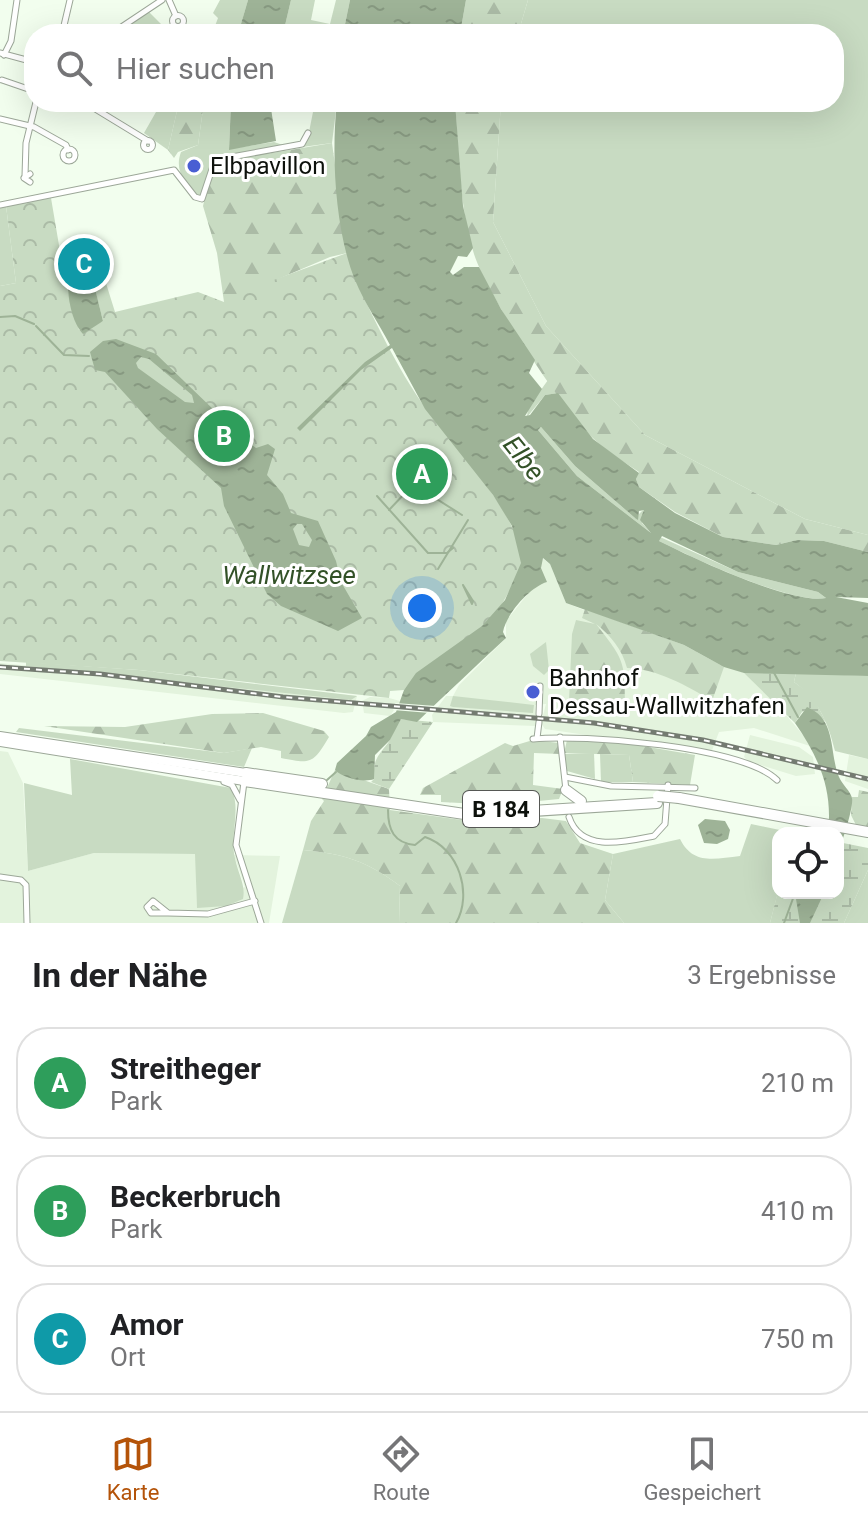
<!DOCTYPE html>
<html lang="de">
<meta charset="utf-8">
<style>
body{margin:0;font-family:Roboto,sans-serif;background:#f2f2f2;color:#202124}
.controls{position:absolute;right:24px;bottom:24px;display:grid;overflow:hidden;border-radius:16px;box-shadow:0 8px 32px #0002}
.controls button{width:72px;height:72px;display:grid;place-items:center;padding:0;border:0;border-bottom:2px solid #e0e0e0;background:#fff;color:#202124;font:40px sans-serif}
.you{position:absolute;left:422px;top:608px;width:28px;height:28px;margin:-20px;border:6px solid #fff;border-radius:50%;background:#1a73e8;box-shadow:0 0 0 12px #1a73e833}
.badge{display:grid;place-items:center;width:52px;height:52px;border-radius:50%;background:#b45309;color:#fff;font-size:26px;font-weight:700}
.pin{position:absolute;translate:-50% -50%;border:4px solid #fff;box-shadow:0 2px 8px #0006}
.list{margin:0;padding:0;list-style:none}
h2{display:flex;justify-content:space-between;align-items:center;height:104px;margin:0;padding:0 32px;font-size:34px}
h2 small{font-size:26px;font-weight:400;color:#757577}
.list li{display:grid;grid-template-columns:52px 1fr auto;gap:24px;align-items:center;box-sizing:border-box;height:112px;margin:0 16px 16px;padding:0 16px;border:2px solid #e0e0e0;border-radius:32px}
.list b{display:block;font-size:30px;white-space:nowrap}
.list p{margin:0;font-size:26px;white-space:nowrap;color:#757577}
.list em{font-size:26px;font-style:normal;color:#757577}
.icon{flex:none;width:44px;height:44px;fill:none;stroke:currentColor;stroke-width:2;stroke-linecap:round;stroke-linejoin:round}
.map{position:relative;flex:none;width:868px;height:923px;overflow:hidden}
.search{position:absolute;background:#fff;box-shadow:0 8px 32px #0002;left:24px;right:24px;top:24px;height:88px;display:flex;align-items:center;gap:20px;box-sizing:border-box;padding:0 28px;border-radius:32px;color:#757577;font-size:30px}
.sheet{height:488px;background:#fff}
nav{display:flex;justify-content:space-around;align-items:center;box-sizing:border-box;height:112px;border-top:2px solid #e0e0e0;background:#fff;font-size:22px;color:#757577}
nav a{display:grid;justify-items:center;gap:4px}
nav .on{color:#b45309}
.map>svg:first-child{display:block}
.built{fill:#e3f3dd}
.green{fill:#c8dbc2}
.forest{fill:url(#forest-firs)}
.wetland{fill:url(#wetland-marsh)}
.park{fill:url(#park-crowns);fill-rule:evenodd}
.water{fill:url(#water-ripples);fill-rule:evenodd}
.pier{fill:#f2feee}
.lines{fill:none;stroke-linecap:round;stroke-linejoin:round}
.stream{stroke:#9eb397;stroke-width:2}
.street-casing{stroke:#9ca798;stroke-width:7}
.primary-casing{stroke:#9ca798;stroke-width:10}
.highway-casing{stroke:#9ca798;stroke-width:12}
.street{stroke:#fff;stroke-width:5}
.primary{stroke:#fff;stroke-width:8}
.highway{stroke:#fff;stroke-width:10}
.rail-casing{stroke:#747b71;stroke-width:5}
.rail{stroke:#fff;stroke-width:2;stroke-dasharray:6;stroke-linecap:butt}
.highway-bridge-casing{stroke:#9ca798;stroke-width:12;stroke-linecap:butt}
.highway-bridge{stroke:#fff;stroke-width:10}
.poi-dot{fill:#495ed3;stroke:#fff;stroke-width:3}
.labels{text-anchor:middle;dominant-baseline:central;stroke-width:6;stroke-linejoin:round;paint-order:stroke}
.shield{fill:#fff;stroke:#565855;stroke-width:2}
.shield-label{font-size:22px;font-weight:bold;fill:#0d110c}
.poi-label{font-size:24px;fill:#0d110c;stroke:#fff;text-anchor:start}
.water-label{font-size:26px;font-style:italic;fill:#325127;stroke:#fff}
</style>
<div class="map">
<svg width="868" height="923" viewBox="0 0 868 923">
<defs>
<pattern id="forest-firs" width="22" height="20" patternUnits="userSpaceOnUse" patternTransform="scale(2)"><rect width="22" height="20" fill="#c8dbc2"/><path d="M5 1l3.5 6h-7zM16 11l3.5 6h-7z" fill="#abbba6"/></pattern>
<pattern id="wetland-marsh" width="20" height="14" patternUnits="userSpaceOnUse" patternTransform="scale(2)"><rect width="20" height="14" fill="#c8dbc2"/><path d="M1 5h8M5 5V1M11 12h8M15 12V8" fill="none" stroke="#abbba6"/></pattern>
<pattern id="park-crowns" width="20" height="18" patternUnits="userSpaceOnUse" patternTransform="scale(2)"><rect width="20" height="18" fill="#c8dbc2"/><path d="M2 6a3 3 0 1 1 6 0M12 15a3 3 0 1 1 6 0" fill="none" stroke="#abbba6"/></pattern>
<pattern id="water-ripples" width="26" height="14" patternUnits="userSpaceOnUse" patternTransform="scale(2)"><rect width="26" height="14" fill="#9eb397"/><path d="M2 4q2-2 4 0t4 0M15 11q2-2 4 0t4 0" fill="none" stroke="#879981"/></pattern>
</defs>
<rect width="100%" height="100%" fill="#f2feee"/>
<!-- built -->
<g class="built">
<path d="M542,558L550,564L566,603L744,673L766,691L813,747L754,728L719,732L711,753L545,729L541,723L546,704L535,705L536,726L433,722L432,715L446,696H453L459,685L506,638V621L535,585Z"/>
<path d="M0,663L42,667L43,663L357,696L353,712L344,713L0,674Z"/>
<path d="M370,697L389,698L400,701L390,716L364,713L362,701Z"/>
<path d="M750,735L799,747L813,757L815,774L796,776L748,761L744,757Z"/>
<path d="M0,751L8,752L23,783L28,871L94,853L196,854L197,908L245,887L234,855L280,856L269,923H0Z"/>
<path d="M849,755L868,759V789L845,781Z"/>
</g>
<!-- green -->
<g class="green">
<path d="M220,0H248L238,34H212L218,18L213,13Z"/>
<path d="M291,0H315L311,20L330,24L336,0H350L343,34H283Z"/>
<path d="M528,0H868V535L805,519L645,435L546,326L493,222L501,102H834V34H518Z"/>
<path d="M149,12L165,28L161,34H115Z"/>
<path d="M141,102H179L168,150L144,133L156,112Z"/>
<path d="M204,102H231L229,149L274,142L283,145L202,196H196C185,181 174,171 181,152L198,145Z"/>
<path d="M315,102H337L332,143L295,148L308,137Z"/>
<path d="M6,206L16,283L0,286V207Z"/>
<path d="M548,380L558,393L545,395L527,417L528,408Z"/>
<path d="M541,427L575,466L635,518L644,509L642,523L651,533L577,476L538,430Z"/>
<path d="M660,537L738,572L818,592L826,598C793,605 693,558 659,541Z"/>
<path d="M546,642L549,670L544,675L533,666L530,654Z"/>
<path d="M26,662L139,670L357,696L351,700L26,666Z"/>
<path d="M796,673L868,676V759L835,751C828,722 818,699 794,682Z"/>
<path d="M453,696L534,705L533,713L453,707L450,706Z"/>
<path d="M19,728L224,753L252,748L244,767L16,732Z"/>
<path d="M594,753L595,779L567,771L564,754Z"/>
<path d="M600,754L629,755L633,782H601Z"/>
<path d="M70,759L231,788C242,810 229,835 235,858C238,874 246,885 243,899L226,906L197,908L195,854L94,853L28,871L24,783L72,795Z"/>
<path d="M751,824L794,833H778V892L770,923H624L605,900L613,854L680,839C693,865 714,859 740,856Z"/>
<path d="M303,850C345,854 367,861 400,886L399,923H282Z"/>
<path d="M868,870V923H844Z"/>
</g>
<!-- forest -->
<g class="forest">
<path d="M466,0H528L518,34H460Z"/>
<path d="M179,102H204L198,145L178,152L174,158L168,150Z"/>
<path d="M455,102H501L493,222L546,326L645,435L805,519L868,535V552L824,541L797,540L776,545L723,537L675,512L639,487L636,479L639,472C624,462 608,452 595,440C563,411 487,295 474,254C459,206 459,153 455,102Z"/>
<path d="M332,143L347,253L330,257L224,302L217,253L203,206L213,163Z"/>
<path d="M585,609L684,645L724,667L712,701C686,685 657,669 627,668C622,649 611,636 596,624C625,661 625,661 625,709L569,701L572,634L576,620L595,624L582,618Z"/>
<path d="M263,713L324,731L329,737C313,764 311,764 281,758V751L261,747L224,753L44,726L125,727L212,714Z"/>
<path d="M596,738L695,755L690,785L633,782L629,755L564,753L567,740Z"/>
<path d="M533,740L559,743L560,754L534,753L533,785L563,789L559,799L499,805L441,802V795H420L423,788L505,743L513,746Z"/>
<path d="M335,770L389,789L390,810L469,821L542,818L566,821L580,843L613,854L605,900L624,923H399L400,886C367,861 345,854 303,850L311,821L324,801L322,799Z"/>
<path d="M859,790L868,792V829L856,825L851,815L852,797H858Z"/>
</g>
<!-- wetland -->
<g class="wetland">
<path d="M744,673H796L794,682L812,695L826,722L810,708L802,712L795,723Z"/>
<path d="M401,719L433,722L389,789L371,782L374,779C373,760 377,757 388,743C393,736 395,726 401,719Z"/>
<path d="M838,842L868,848V870L844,923H770L778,891L838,893Z"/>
</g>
<!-- park -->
<path class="park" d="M51,198L61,257L91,259L100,264L115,312L198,292L224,302L225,298L347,253C360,296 400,374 427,410C452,445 525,519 521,564C520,573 511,588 506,597C484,640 431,652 404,690L390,691L389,698L139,670L0,661V286L16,283L6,206ZM90,269L103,321L79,330L69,285Z"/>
<!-- water -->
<g class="water">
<path d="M248,0H291L283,34H238Z"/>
<path d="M350,0H466L460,34H343Z"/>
<path d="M231,102H270L276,141L229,150Z"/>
<path d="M337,102H455L463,206L473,248L467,257L458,256L450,272L453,275L464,267H479L501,309L535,360L529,373L542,389L525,416L530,415L545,395L558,393L593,439L639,473L636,479L639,487L675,513L723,537L776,545L797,540L824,541L868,552V598L836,597L868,603V676L744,673L724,667L684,645L566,603L550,564L543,558L541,568L547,582C530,587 506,614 503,632L506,638C476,666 447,693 417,722L401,719L390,740L375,755L374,779C364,783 343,778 335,770L337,763L366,736L371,727L396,712L404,690L416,673L482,626L505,600L521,563L512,526L493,495L425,409L392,348L361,370L300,431L297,428L365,362L390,345C379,324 364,302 355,280C335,231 331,154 337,102ZM541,427L575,466L635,518L638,520L639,511L644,510L640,520L651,533L577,476L538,430ZM662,536L738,572L818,592L826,598C792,605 693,558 659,541Z"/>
<path d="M73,266L90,268L103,321L83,334C70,321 63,282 73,266Z"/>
<path d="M116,339L156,354L245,440L256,448L268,444L275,449L267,475L283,494L291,513L318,521L336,561L341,582L362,618L338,631L281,606L267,594L224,506L221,488L157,429L105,372L95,370L90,352L103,341ZM141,357L149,359L192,395L194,403L185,402L138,368L136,363ZM297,524H302L312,540L309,547L299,545L293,529Z"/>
<path d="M807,707C837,719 829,753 839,777C842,784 851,792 852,798C854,806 842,844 838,851V833H828C833,789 819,758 795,723Z"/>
<path d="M705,819L725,821L730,830L728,839L717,844L704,843L698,825Z"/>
<path d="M824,893L810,923H800L795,893Z"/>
</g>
<!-- pier -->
<path class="pier" d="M395,703L436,706L430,713L393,710Z"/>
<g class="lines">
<!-- stream -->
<g class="stream">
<path d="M0,317L15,316L34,324"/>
<path d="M36,326L64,355L89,356"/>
<path d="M416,486L462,515"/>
<path d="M377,496L428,553H447L453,548"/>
<path d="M389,510L427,470"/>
<path d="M438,569L468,520"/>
<path d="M463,585L473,601L472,604Z"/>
<path d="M773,671L798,717"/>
<path d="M327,780L336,772"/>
<path d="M388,810C388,830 394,843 415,845L425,837C459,848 473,894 456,923"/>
<path d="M784,923L795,893"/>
</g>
<defs>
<g id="street">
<path d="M169,0L176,16"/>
<circle cx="178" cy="21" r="5.5"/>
<path d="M62,34L70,0"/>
<path d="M111,34L162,0"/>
<path d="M0,53L34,62"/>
<path d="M4,55L11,41L17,0"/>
<path d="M2,80L34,91"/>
<path d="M84,102L148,141"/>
<path d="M0,119L34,127L66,145L68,150"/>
<circle cx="148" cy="145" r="4.5"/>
<circle cx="69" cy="155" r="6"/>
<path d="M30,174L24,178L30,182"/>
<path d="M25,176L26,143L36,102"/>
<path d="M0,205L174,170L195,197L202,199L215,160L302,144L308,133"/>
<path d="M539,714L540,686"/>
<path d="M560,737L566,790"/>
<path d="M537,738L539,722"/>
<path d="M533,739C583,734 742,746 777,780"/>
<path d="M565,777L611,786L695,788"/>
<path d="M224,782L232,785L240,800"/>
<path d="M244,782L236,845L261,923"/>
<path d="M569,817C581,853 624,842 654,836L665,824L668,785"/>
<path d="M0,877L21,880L26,885L27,923"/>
<path d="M168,913H151L147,907L153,901L168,913L208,914L255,901"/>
</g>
<g id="primary">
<path d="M0,736L246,773"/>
<path d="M0,742L244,781"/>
</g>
<g id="highway">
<path d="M246,773L322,784"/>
<path d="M244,781L471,815L657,803"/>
<path d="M566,790L581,801"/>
<path d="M679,798L868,832"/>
</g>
</defs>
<!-- street casing -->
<use href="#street" class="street-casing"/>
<!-- primary casing -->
<use href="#primary" class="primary-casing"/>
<!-- highway casing -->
<use href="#highway" class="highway-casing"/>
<!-- street -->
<use href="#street" class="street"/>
<!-- primary -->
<use href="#primary" class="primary"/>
<!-- highway -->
<use href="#highway" class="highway"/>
<defs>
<path id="rail" d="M0,667L100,674L283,697L594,723L703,740L868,779"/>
</defs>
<!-- rail casing -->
<use href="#rail" class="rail-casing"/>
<!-- rail -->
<use href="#rail" class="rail"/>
<defs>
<path id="highway-bridge" d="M658,796L679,798"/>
</defs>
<!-- highway-bridge casing -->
<use href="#highway-bridge" class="highway-bridge-casing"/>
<!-- highway-bridge -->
<use href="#highway-bridge" class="highway-bridge"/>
</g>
<!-- markers -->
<g class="poi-dot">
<circle cx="194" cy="166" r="8"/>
<circle cx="533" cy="692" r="8"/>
</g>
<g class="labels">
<!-- shield labels -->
<rect class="shield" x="463" y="791" width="76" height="36" rx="6"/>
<g class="shield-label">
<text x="501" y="809">B 184</text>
</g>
<!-- poi labels -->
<g class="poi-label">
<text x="210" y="166">Elbpavillon</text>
<text x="549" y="678">Bahnhof<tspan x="549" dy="28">Dessau-Wallwitzhafen</tspan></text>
</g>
<!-- water labels -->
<g class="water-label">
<text transform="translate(524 458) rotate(51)">Elbe</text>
<text x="289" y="575">Wallwitzsee</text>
</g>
</g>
</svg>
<div class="controls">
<button><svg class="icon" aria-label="locate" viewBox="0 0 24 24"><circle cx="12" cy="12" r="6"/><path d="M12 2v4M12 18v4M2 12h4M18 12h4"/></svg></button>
</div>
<div class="you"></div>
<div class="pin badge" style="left:422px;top:474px;background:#2e9e5b">A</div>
<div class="pin badge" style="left:224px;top:436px;background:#2e9e5b">B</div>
<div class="pin badge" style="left:84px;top:264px;background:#0f9aa8">C</div>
<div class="search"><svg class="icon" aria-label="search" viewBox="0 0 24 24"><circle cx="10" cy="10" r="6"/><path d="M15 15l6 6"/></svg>Hier suchen</div>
</div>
<section class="sheet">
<h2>In der Nähe<small>3 Ergebnisse</small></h2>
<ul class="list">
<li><span class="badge" style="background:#2e9e5b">A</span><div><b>Streitheger</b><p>Park</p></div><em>210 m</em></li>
<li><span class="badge" style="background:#2e9e5b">B</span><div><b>Beckerbruch</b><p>Park</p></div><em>410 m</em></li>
<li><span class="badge" style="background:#0f9aa8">C</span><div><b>Amor</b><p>Ort</p></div><em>750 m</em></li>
</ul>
</section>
<nav>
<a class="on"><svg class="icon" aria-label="map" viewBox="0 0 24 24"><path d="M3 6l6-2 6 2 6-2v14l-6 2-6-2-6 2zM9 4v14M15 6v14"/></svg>Karte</a>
<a><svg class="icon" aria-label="directions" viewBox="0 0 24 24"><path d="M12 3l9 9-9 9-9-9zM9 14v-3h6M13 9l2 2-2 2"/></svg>Route</a>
<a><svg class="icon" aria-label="saved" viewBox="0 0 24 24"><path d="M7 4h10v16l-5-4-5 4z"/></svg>Gespeichert</a>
</nav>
